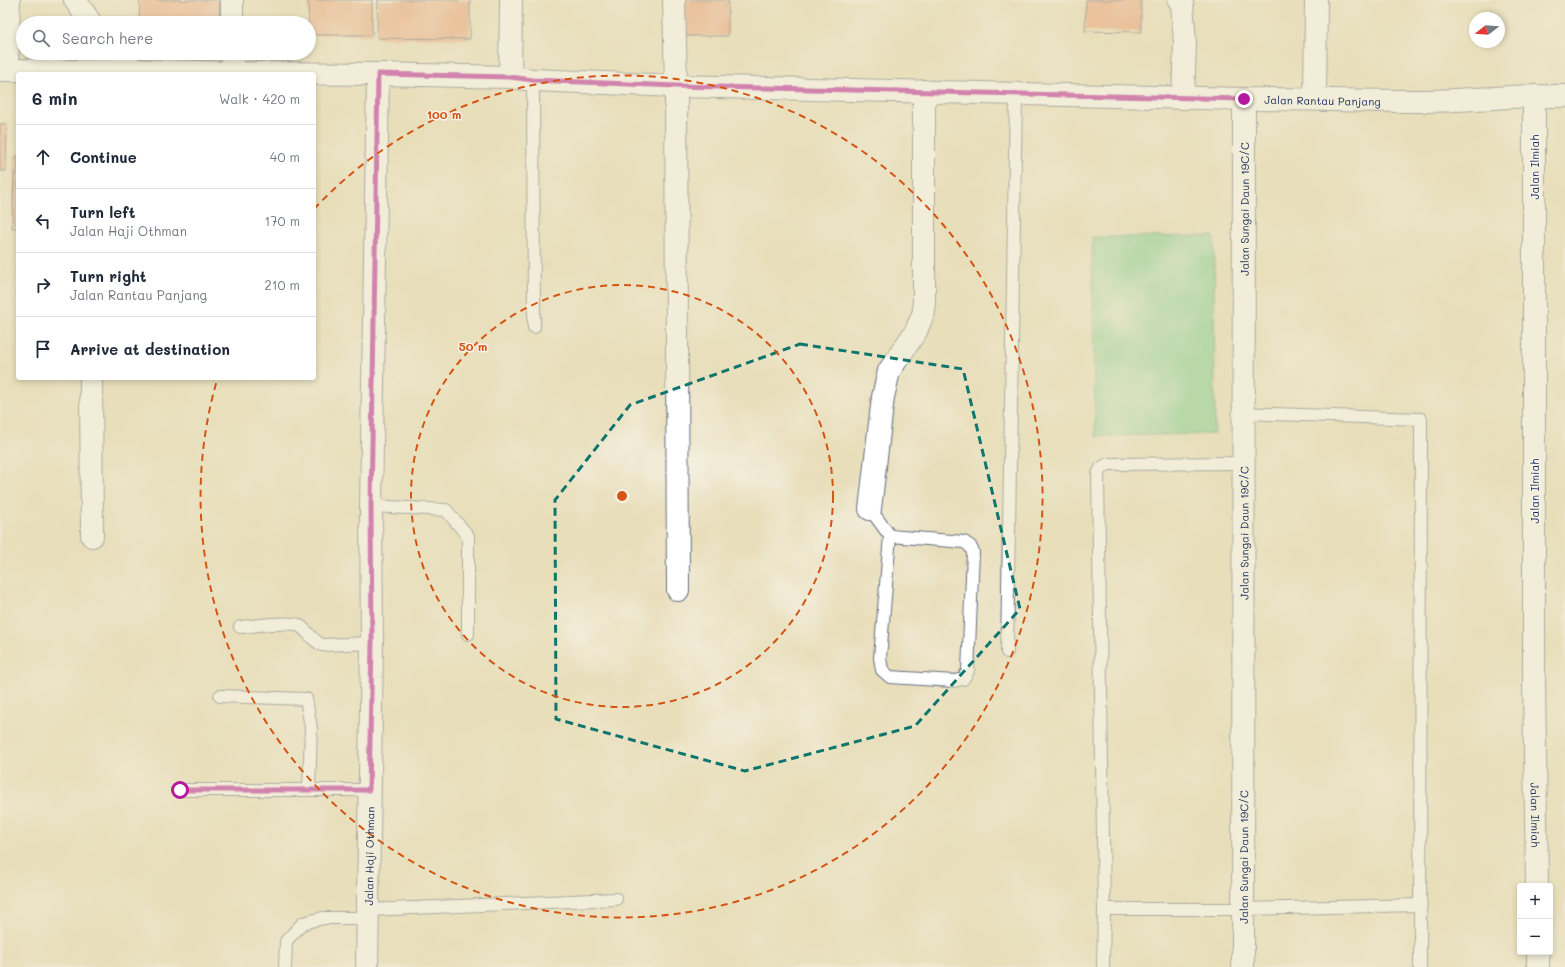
<!DOCTYPE html>
<meta charset="utf-8">
<style>
body{margin:0;font-family:Mali,sans-serif;background:#f2f2f3;color:#1f2937}
.controls{position:absolute;right:12px;bottom:12px;display:grid;overflow:hidden;border-radius:4px;box-shadow:0 2px 6px #0003}
.controls button{width:36px;height:36px;display:grid;place-items:center;padding:0;border:0;border-bottom:1px solid #e0e1e3;background:#fff;color:#1f2937;font:20px sans-serif}
.compass{position:absolute;left:1469px;top:12px;width:36px;height:36px;border-radius:50%;background:#fff;box-shadow:0 2px 6px #0003;rotate:253deg}
.stop{position:absolute;width:12px;height:12px;margin:-9px;border:3px solid #b5179e;border-radius:50%;background:#fff}
.stop.end{background:#b5179e;border-color:#fff;box-shadow:0 1px 4px #0008}
.list{margin:0;padding:0;list-style:none}
h2{display:flex;justify-content:space-between;align-items:center;height:52px;margin:0;padding:0 16px;font-size:17px}
h2 small{font-size:13px;font-weight:400;color:#747a83}
.list li{display:grid;grid-template-columns:26px 1fr auto;gap:12px;align-items:center;box-sizing:border-box;height:64px;padding:0 16px;border-top:1px solid #e0e1e3}
.list b{display:block;font-size:15px;white-space:nowrap}
.list p{margin:0;font-size:13px;white-space:nowrap;color:#747a83}
.list em{font-size:13px;font-style:normal;color:#747a83}
.icon{flex:none;width:22px;height:22px;fill:none;stroke:currentColor;stroke-width:2;stroke-linecap:round;stroke-linejoin:round}
.map{position:relative;flex:none;width:1565px;height:967px;overflow:hidden}
.search{position:absolute;background:#fff;box-shadow:0 2px 6px #0003;left:16px;top:16px;width:300px;height:44px;display:flex;align-items:center;gap:10px;box-sizing:border-box;padding:0 14px;border-radius:22px;color:#747a83;font-size:15px}
.panel{position:absolute;background:#fff;box-shadow:0 2px 6px #0003;left:16px;top:72px;width:300px;height:308px;border-radius:4px}
.map>svg:first-child{display:block}
.green{fill:#7ed093;stroke:#4c8078}
.building{fill:#ed9d76}
.lines{fill:none;stroke-linecap:round;stroke-linejoin:round}
.lane-casing{stroke:#636c7e;stroke-width:14}
.street-casing{stroke:#636c7e;stroke-width:24}
.secondary-casing{stroke:#636c7e;stroke-width:24}
.lane{stroke:#fff;stroke-width:12}
.street{stroke:#fff;stroke-width:22}
.secondary{stroke:#fff;stroke-width:22}
.route{stroke:#b5179e;stroke-width:5}
.marked{fill:none;stroke:#0f766e;stroke-width:3;stroke-dasharray:8 5;stroke-linejoin:round}
.ring{fill:none;stroke:#d45514;stroke-width:2;stroke-dasharray:7 5}
.labels{text-anchor:middle;dominant-baseline:central;stroke-width:3;stroke-linejoin:round;paint-order:stroke}
.street-label{font-size:11px;fill:#1b2f5e;stroke:#f7f3e8}
.centre{fill:#d45514;stroke:#f7f3e8;stroke-width:2}
.ring-label{font-size:12px;text-anchor:middle;font-weight:bold;fill:#d45514;stroke:#f7f3e8;stroke-width:3;stroke-linejoin:round;paint-order:stroke}
</style>
<div class="map">
<svg width="1565" height="967" viewBox="0 0 1565 967">
<rect width="100%" height="100%" fill="#f7f3e8"/>
<filter id="ink" filterUnits="userSpaceOnUse"><feTurbulence type="fractalNoise" baseFrequency=".025" numOctaves="2"/><feDisplacementMap in="SourceGraphic" scale="8" xChannelSelector="R" yChannelSelector="G"/><feConvolveMatrix kernelMatrix="1 2 1 2 8 2 1 2 1" color-interpolation-filters="sRGB"/></filter>
<filter id="wash" filterUnits="userSpaceOnUse"><feTurbulence type="fractalNoise" baseFrequency=".012" numOctaves="4" result="noise"/><feDisplacementMap in="SourceGraphic" scale="16" xChannelSelector="R" yChannelSelector="G"/><feGaussianBlur stdDeviation="0.9" result="paint"/><feColorMatrix in="noise" values="0 0 0 0 0 0 0 0 0 0 0 0 0 0 0 0 0 1.4 0 .05"/><feComposite in="paint" operator="in"/></filter>
<g filter="url(#wash)">
<rect width="100%" height="100%" fill="#e8deba"/>
<!-- green -->
<path class="green" d="M1214,236L1215,434L1095,436L1092,237Z"/>
<g id="blocks">
<!-- building -->
<g class="building">
<path d="M140,0H220L219,23H139Z"/>
<path d="M308,0H372V35H309Z"/>
<path d="M378,0H470V39L377,38Z"/>
<path d="M681,0H728V36H682Z"/>
<path d="M1086,0H1141V32L1085,31Z"/>
<path d="M0,124H7L6,171H0Z"/>
<path d="M15,156H18V228H12Z"/>
</g>
</g>
</g>
<g filter="url(#ink)">
<use href="#blocks" fill-opacity="0" stroke="#636c7e" stroke-width="1"/>
<g class="lines">
<defs>
<g id="lane">
<path d="M533,80L534,327"/>
<path d="M1243,413L1421,419L1420,967"/>
<path d="M371,506L446,510L468,536V634"/>
<path d="M870,509L890,536L880,658L882,670L890,677L954,681L963,679L968,671L973,552L970,546L964,542L890,536"/>
<path d="M240,627C253,626 288,621 298,625C307,629 311,640 322,645L372,643"/>
<path d="M1007,652L1016,94"/>
<path d="M220,696L306,699L311,728L309,790"/>
<path d="M180,790H369"/>
<path d="M1104,909L1098,474L1101,468L1108,464L1243,463"/>
<path d="M368,910L616,899"/>
<path d="M285,967L286,941L303,923L323,918H368"/>
<path d="M1103,967L1104,909H1242L1421,905"/>
</g>
<g id="street">
<path d="M75,0L91,23"/>
<path d="M232,0V23"/>
<path d="M674,0L676,86L678,590"/>
<path d="M1179,0L1182,3L1185,43L1183,98"/>
<path d="M119,53L134,70"/>
<path d="M232,53L233,73"/>
<path d="M7,70L9,0"/>
<path id="s1" d="M510,77L533,80L676,86L1244,99C1301,99 1359,101 1416,101C1466,101 1515,95 1565,96"/>
<path id="s2" d="M1534,96V682L1537,886"/>
<path d="M1315,99L1316,0"/>
<path d="M91,378L92,536"/>
<path d="M870,509L883,397L889,371L916,331L924,312V91"/>
<path d="M1538,952V967"/>
<path id="s3" d="M1243,967L1244,99"/>
</g>
<g id="secondary">
<path d="M0,70L90,71L134,70L233,73L378,74L510,77L511,0"/>
<path id="s4" d="M367,967L372,643L371,506L378,74"/>
</g>
</defs>
<!-- lane casing -->
<use href="#lane" class="lane-casing"/>
<!-- street casing -->
<use href="#street" class="street-casing"/>
<!-- secondary casing -->
<use href="#secondary" class="secondary-casing"/>
<!-- lane -->
<use href="#lane" class="lane"/>
<!-- street -->
<use href="#street" class="street"/>
<!-- secondary -->
<use href="#secondary" class="secondary"/>
</g>
</g>
<g class="lines" filter="url(#ink)">
<!-- route -->
<path class="route" d="M180,790H369L372,643L371,506L378,74L510,77L533,80L676,86L1244,99"/>
</g>
<!-- marked area -->
<path d="M0 0H1565V967H0ZM800,344L963,369L1020,609L915,726L745,771L556,719L555,500L630,405Z" fill="#e8deba" fill-opacity=".55" fill-rule="evenodd"/>
<path class="marked" d="M800,344L963,369L1020,609L915,726L745,771L556,719L555,500L630,405Z"/>
<!-- distance rings -->
<g class="ring">
<circle cx="622" cy="496" r="211"/>
<path d="M314 209A421 421 0 1 1 217 380"/>
</g>
<g class="labels">
<!-- street labels -->
<g class="street-label">
<text stroke="none"><textPath href="#s1" startOffset="813">Jalan Rantau Panjang</textPath></text>
<text transform="translate(1534 167) rotate(-90)">Jalan Ilmiah</text>
<text stroke="none"><textPath href="#s3" startOffset="758">Jalan Sungai Daun 19C/C</textPath></text>
<text transform="translate(1534 491) rotate(-90)">Jalan Ilmiah</text>
<text stroke="none"><textPath href="#s3" startOffset="434">Jalan Sungai Daun 19C/C</textPath></text>
<text stroke="none"><textPath href="#s2" startOffset="719">Jalan Ilmiah</textPath></text>
<text stroke="none"><textPath href="#s4" startOffset="111">Jalan Haji Othman</textPath></text>
<text stroke="none"><textPath href="#s3" startOffset="110">Jalan Sungai Daun 19C/C</textPath></text>
</g>
</g>
<circle cx="622" cy="496" r="6" class="centre"/>
<g class="ring-label">
<text x="444" y="119">100 m</text>
<text x="473" y="351">50 m</text>
</g>
</svg>
<div class="controls">
<button>+</button>
<button>−</button>
</div>
<svg class="compass" viewBox="-18 -18 36 36"><path d="M0-13l5 13h-10z" fill="#e53935"/><path d="M0 13l5-13h-10z" fill="#747a83"/></svg>
<div class="stop" style="left:180px;top:790px"></div>
<div class="stop end" style="left:1244px;top:99px"></div>
<div class="search"><svg class="icon" aria-label="search" viewBox="0 0 24 24"><circle cx="10" cy="10" r="6"/><path d="M15 15l6 6"/></svg>Search here</div>
<section class="panel">
<h2>6 min<small>Walk · 420 m</small></h2>
<ul class="list">
<li><svg class="icon" aria-label="ahead" viewBox="0 0 24 24"><path d="M12 20V5M6 11l6-6 6 6"/></svg><div><b>Continue</b></div><em>40 m</em></li>
<li><svg class="icon" aria-label="left" viewBox="0 0 24 24"><path d="M17 20v-9H6M10 6l-5 5 5 5"/></svg><div><b>Turn left</b><p>Jalan Haji Othman</p></div><em>170 m</em></li>
<li><svg class="icon" aria-label="right" viewBox="0 0 24 24"><path d="M7 20v-9h11M14 6l5 5-5 5"/></svg><div><b>Turn right</b><p>Jalan Rantau Panjang</p></div><em>210 m</em></li>
<li><svg class="icon" aria-label="arrive" viewBox="0 0 24 24"><path d="M6 21V4h12l-3 4 3 4H6"/></svg><div><b>Arrive at destination</b></div></li>
</ul>
</section>
</div>
